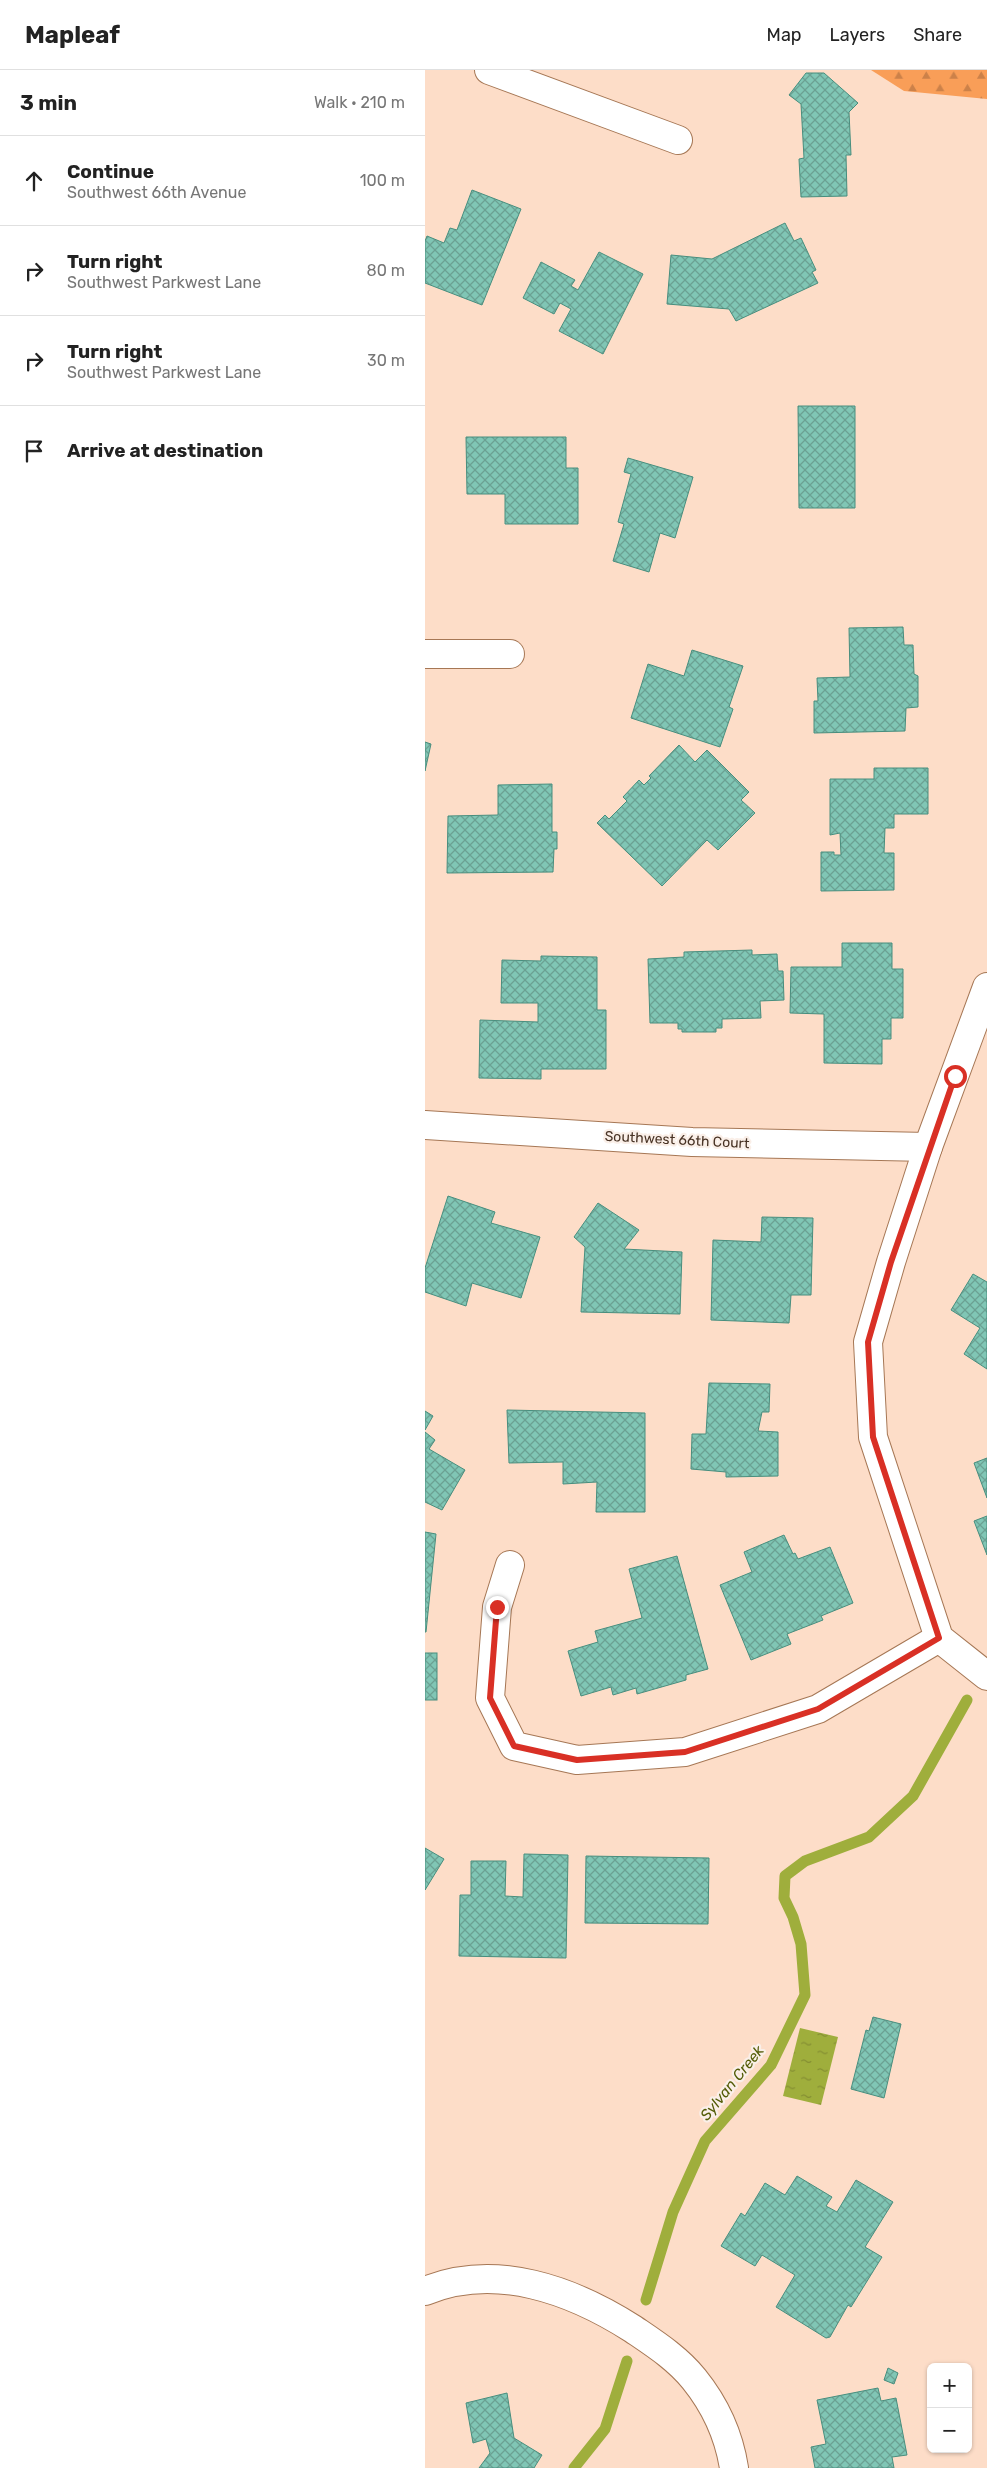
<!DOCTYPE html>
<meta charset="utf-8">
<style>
body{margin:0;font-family:Rubik,sans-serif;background:#f6f6f6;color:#222}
.controls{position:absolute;right:15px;bottom:15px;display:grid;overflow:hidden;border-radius:8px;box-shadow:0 1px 4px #0004}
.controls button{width:45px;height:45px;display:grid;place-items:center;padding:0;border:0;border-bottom:1px solid #e0e0e0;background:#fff;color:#222;font:25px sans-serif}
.stop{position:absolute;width:15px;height:15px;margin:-11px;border:4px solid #d93025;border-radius:50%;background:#fff}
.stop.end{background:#d93025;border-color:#fff;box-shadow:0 1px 5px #0008}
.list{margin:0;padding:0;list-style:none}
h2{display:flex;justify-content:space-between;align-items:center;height:65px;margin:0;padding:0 20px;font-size:21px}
h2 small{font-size:16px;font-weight:400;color:#767676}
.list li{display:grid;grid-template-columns:32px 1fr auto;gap:15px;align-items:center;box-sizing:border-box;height:90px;padding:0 20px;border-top:1px solid #e0e0e0}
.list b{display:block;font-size:19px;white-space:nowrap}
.list p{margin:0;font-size:16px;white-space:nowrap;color:#767676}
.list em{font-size:16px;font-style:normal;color:#767676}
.icon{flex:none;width:28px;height:28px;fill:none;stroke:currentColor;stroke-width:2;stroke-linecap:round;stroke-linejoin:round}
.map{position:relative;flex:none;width:562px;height:2398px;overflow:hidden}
header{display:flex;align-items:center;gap:30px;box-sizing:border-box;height:70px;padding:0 25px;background:#fff;border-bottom:1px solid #e0e0e0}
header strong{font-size:24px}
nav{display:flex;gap:28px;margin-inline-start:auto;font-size:18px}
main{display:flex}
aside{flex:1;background:#fff}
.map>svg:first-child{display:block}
.forest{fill:url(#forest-firs)}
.water{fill:url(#water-ripples)}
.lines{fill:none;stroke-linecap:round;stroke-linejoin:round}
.stream{stroke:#9fae3c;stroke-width:11}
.building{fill:url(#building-cross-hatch);stroke:#488e7e}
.street-casing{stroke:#a67755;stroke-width:30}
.street{stroke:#fff;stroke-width:28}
.route{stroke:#d93025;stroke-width:6}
.labels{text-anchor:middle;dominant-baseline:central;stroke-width:4.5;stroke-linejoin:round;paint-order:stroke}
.street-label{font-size:14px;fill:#483325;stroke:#faefe8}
.water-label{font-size:15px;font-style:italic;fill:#535c07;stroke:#faefe8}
</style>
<header>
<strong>Mapleaf</strong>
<nav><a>Map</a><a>Layers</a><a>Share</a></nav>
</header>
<main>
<aside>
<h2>3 min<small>Walk · 210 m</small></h2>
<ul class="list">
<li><svg class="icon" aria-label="ahead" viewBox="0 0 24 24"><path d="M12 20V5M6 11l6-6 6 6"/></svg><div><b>Continue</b><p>Southwest 66th Avenue</p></div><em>100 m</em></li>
<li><svg class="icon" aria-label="right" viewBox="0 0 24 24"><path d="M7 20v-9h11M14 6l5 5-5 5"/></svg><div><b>Turn right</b><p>Southwest Parkwest Lane</p></div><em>80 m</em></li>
<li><svg class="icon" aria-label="right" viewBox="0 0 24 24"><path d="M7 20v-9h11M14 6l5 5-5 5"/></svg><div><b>Turn right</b><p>Southwest Parkwest Lane</p></div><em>30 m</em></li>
<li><svg class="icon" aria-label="arrive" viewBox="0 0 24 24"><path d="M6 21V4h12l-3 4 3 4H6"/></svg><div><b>Arrive at destination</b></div></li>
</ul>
</aside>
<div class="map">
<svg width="562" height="2398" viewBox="0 0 562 2398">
<defs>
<pattern id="forest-firs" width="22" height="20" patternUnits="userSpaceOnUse" patternTransform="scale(1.25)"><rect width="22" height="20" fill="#f99e58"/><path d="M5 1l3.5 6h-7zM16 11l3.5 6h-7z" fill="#cc8149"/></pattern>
<pattern id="water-ripples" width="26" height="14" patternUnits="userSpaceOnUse" patternTransform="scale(1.25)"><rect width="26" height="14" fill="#9fae3c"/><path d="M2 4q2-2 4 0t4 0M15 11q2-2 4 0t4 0" fill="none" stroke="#848e32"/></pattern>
<pattern id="building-cross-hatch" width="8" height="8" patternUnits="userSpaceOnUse" patternTransform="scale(1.25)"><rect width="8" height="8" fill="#80c6b5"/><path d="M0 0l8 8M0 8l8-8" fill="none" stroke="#6ba193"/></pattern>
</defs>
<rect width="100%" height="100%" fill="#fdddc8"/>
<!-- forest -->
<path class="forest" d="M446,0H562V29L479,21Z"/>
<!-- water -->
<path class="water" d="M375,1958L413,1967L396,2035L358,2026Z"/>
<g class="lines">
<!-- stream -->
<g class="stream">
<path d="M221,2230L248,2142L280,2071L346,1995L380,1925L376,1874L368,1847L359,1828L360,1806L380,1791L444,1767L488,1726L542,1630"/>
<path d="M149,2398L180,2359L202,2291"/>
</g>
</g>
<!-- building -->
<g class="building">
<path d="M381,3H399L433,33L424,42L426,85H421L422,126L376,127L374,89L379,88L376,34L364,25Z"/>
<path d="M47,120L96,139L57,235L0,213V171L2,166L19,173L25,158L32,160Z"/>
<path d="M360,153L369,171L376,168L391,200L387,202L393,213L311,251L304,239L242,234L246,185L287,189Z"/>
<path d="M174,182L218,204L178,284L134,261L146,239L135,233L129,244L98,228L116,192L150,210L146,216L153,220Z"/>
<path d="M373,336H430V438H374Z"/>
<path d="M41,367H141V398H153V454H80V424H42Z"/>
<path d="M203,388L268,407L250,468L235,463L224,502L188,491L199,454L193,452L206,404L199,402Z"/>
<path d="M478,557L479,575H488L489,604L493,606V637L481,638L480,661L389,663V631H393L392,608L425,607L424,558Z"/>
<path d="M267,580L318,596L304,637L308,639L295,677L206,648L223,594L259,606Z"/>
<path d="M0,672L6,674L0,701Z"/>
<path d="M254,675L270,692L282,680L324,722L316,730L330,743L293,780L282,770L237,816L172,753L180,745L184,749L202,731L198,727L214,710L219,715L226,708L224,706Z"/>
<path d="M449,698H503V744H469V758H460L459,783H469V820L396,821V782H409V785H416L415,763L405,765V709H449Z"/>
<path d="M127,714V762H132V779H129L128,802L22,803L23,746L73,745V715Z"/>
<path d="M417,873H467V899H478V948H466V969H457V994L399,993V944L365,943L366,897H417Z"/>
<path d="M327,880V885L352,884L353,901H358L359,930L335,931L336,948L297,949V958H291V962H257V959H253V953H225L223,889L259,887V882Z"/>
<path d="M116,886L172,887V940H181V999H116V1009L54,1008L55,950L113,952V933H76L77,890L116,891Z"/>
<path d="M23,1126L70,1142L66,1153L115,1167L96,1228L47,1213L41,1236L0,1222V1198Z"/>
<path d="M173,1133L214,1160L199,1179L257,1182L255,1244L156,1242L160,1177L149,1167Z"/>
<path d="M337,1147L388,1148L386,1225H366L364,1253L286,1250L288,1170L336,1172Z"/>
<path d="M548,1204L562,1212V1299L539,1284L555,1258L526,1240Z"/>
<path d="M284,1313L345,1314L344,1342H337L333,1361L353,1362V1406L301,1407V1402L266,1399L267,1364H281Z"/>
<path d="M82,1340L220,1343V1442H171L172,1412L138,1414V1392L84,1393Z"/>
<path d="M0,1341L8,1346L0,1360Z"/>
<path d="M0,1362L10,1370L4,1379L40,1400L17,1440L0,1432Z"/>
<path d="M562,1388V1428L549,1393Z"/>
<path d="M562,1446V1485L549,1451Z"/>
<path d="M0,1462L11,1464L1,1562H0Z"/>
<path d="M359,1465L368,1484L370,1483L373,1489L405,1477L428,1533L396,1546L398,1550L362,1564L366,1574L326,1590L295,1515L327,1502L319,1482Z"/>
<path d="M252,1486L283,1599L261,1605V1610L212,1624L211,1618L188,1625L186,1617L156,1626L143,1581L173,1572L170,1561L217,1548L204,1499Z"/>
<rect x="0" y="1583" width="12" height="47"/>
<path d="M0,1778L19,1789L0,1820Z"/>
<path d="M99,1784L143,1785L141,1888L34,1886L35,1825H46V1791H81L80,1826L98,1827Z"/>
<path d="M161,1786L284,1788L283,1854L160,1853Z"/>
<path d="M448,1947L476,1954L459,2028L426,2019L441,1960L444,1961Z"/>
<path d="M372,2106L407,2127L401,2136L412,2142L431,2110L468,2132L440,2177L457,2187L426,2237L423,2235L405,2267L401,2268L351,2237L370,2205L337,2185L330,2196L296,2176L316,2143L320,2146L340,2113L360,2125Z"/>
<path d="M463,2298L473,2303L469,2314L459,2310Z"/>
<path d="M453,2318L456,2331L471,2328L482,2385L467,2387L469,2398H390L386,2377L401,2374L392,2330Z"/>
<path d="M82,2323L89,2368L117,2385L109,2398H54L65,2383L61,2369L48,2373L41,2333Z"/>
</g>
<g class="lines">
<defs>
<g id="street">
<path d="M64,0L253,70"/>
<path d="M0,584H85"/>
<path d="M562,917L503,1077L466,1192L443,1272L448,1367L514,1568L562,1606"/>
<path d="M0,1055L267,1072L503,1077"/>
<path d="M85,1495L72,1537L65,1628L89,1676L152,1690L260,1682L393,1639L514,1568"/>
<path d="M0,2221C71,2192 147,2220 208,2259C230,2274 252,2288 269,2309C290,2335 304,2366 309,2398"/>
</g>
</defs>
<!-- street casing -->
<use href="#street" class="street-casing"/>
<!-- street -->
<use href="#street" class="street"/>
</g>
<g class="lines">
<!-- route -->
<path class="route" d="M72,1537L65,1628L89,1676L152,1690L260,1682L393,1639L514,1568L448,1367L443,1272L466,1192L530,1006"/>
</g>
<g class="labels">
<!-- street labels -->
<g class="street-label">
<text transform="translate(252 1070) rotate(3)">Southwest 66th Court</text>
</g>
<!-- water labels -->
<g class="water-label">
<text transform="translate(307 2013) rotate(-51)">Sylvan Creek</text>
</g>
</g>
</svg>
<div class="controls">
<button>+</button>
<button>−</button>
</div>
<div class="stop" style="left:530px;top:1006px"></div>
<div class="stop end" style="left:72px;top:1537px"></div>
</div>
</main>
